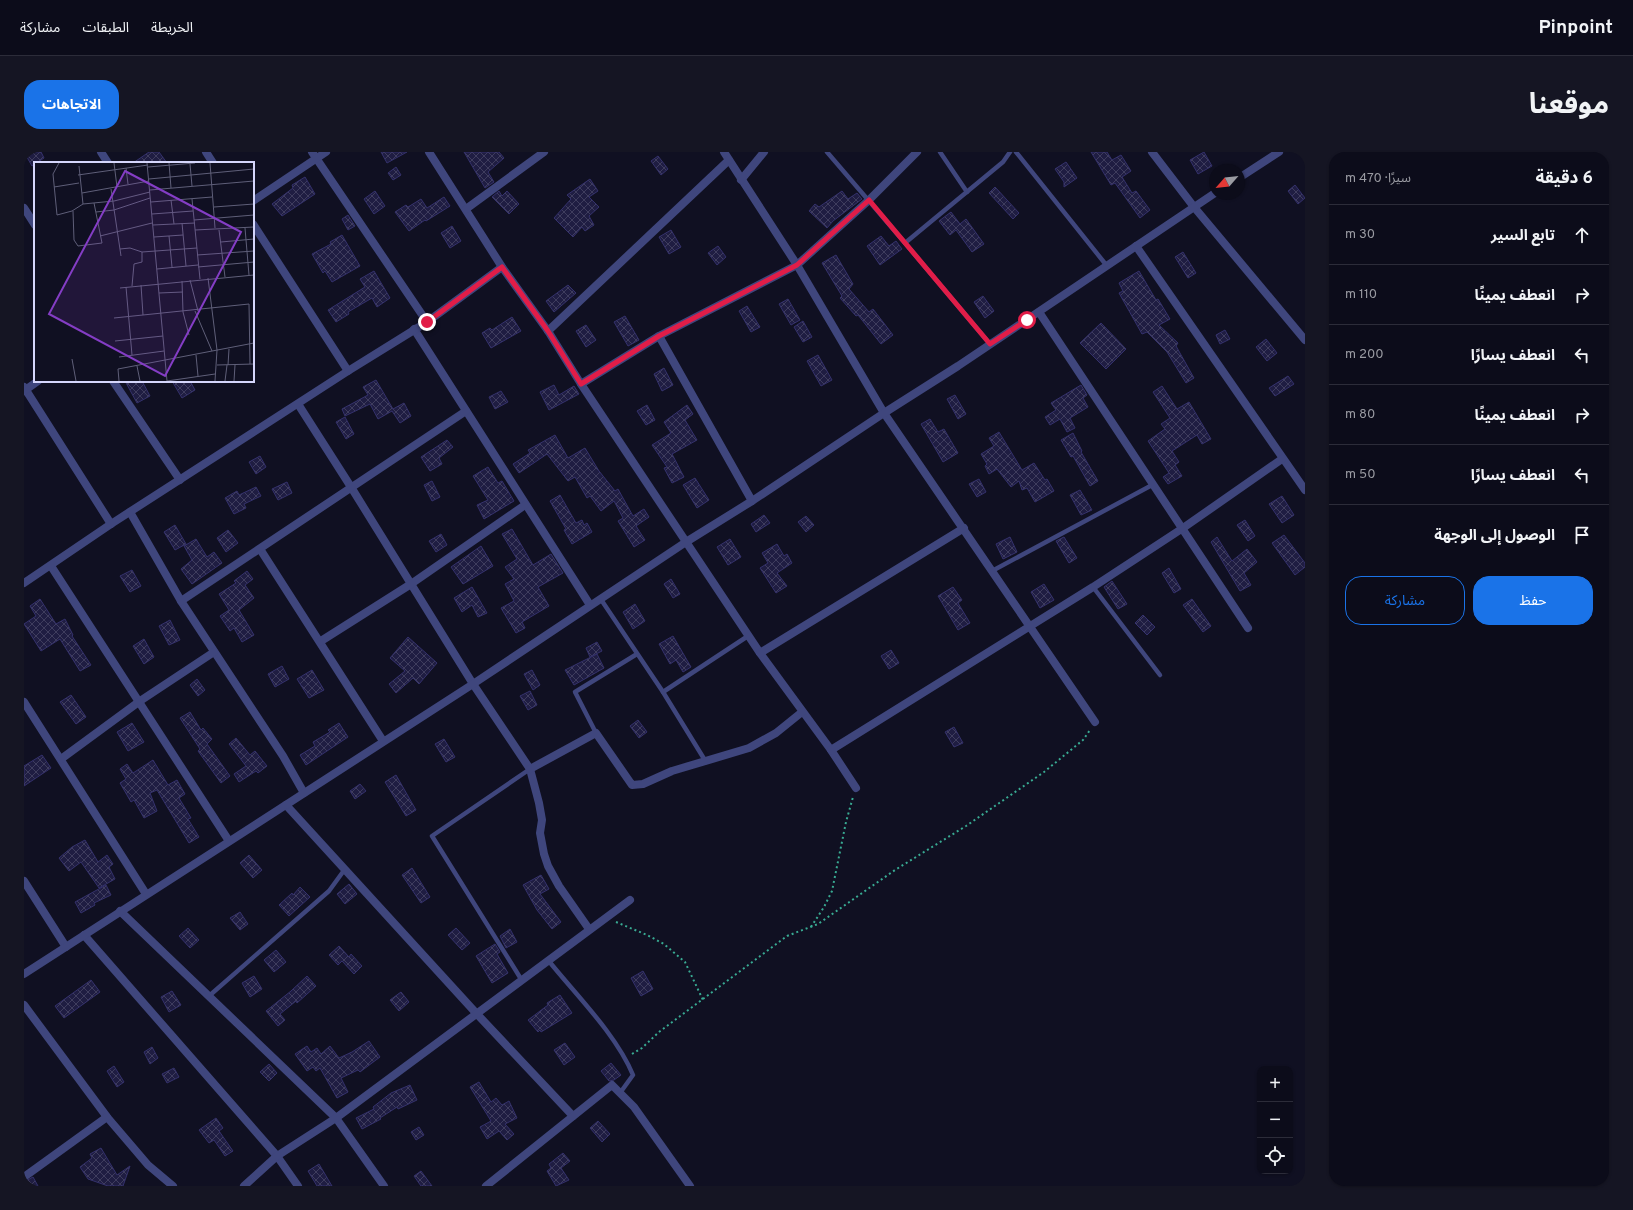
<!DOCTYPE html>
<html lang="ar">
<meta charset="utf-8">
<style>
body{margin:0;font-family:Overpass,"Noto Sans Arabic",sans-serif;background:#151523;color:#f1f3f6;direction:rtl}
.controls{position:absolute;right:12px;bottom:12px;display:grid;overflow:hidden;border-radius:8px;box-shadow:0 1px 3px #0004}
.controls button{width:36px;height:36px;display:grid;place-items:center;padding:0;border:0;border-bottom:1px solid #2c2c39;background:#0c0c1a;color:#f1f3f6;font:20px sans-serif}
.compass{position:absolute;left:1185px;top:12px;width:36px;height:36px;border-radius:50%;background:#0c0c1a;box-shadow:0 1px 3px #0004;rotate:242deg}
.stop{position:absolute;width:12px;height:12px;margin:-9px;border:3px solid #e11d48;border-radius:50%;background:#fff}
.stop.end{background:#e11d48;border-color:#fff;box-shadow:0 1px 4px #0008}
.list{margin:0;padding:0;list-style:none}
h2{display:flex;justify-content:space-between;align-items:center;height:52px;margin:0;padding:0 16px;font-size:17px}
h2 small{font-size:13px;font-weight:400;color:#9a9ba2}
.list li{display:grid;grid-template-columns:26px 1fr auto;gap:12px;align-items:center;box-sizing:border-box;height:60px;padding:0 16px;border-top:1px solid #2c2c39}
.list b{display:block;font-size:15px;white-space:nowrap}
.list em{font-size:13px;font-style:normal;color:#9a9ba2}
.actions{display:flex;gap:8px;padding:12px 16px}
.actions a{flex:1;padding:9px 0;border:1px solid #1a73e8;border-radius:16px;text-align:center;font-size:14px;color:#1a73e8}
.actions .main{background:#1a73e8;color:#fff}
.icon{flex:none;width:22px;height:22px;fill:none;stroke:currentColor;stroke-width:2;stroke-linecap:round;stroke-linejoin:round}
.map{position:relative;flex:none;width:1281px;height:1034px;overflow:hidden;direction:ltr;border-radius:16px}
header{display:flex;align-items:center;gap:24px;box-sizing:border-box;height:56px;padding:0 20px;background:#0c0c1a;border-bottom:1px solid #2c2c39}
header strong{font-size:19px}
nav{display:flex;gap:22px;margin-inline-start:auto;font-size:14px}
.intro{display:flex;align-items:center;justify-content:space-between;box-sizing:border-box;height:96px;padding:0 24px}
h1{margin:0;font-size:28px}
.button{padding:10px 18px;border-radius:16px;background:#1a73e8;color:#fff;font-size:14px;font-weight:700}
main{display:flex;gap:24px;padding:0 24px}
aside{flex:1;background:#0c0c1a;border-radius:16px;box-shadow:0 1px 3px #0004}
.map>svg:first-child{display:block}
.building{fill:url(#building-cross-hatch);stroke:#34316c}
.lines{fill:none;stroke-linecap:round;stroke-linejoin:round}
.path{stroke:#39ab93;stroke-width:2;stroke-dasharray:2 3;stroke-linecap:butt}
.service{stroke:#3f467d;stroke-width:4.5}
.minor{stroke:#3f467d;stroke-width:8}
.tertiary{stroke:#3f467d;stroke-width:8}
.route{stroke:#e11d48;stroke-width:5}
.inset-road{fill:none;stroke:#5f5f79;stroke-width:1}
.view{fill:#843dc5;fill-opacity:0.15;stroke:#843dc5;stroke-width:2}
.inset-edge{fill:none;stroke:#d5d6fc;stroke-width:2}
</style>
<header>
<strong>Pinpoint</strong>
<nav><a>الخريطة</a><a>الطبقات</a><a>مشاركة</a></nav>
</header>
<div class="intro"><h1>موقعنا</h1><a class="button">الاتجاهات</a></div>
<main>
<aside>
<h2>6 دقيقة<small>سيرًا · 470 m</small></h2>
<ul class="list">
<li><svg class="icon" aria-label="ahead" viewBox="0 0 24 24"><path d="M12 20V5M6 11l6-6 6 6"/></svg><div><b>تابع السير</b></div><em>30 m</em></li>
<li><svg class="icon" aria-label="right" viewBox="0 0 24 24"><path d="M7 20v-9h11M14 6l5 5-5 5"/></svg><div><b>انعطف يمينًا</b></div><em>110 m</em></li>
<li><svg class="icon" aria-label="left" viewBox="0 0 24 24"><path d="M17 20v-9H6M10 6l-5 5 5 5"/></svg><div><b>انعطف يسارًا</b></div><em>200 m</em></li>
<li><svg class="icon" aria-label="right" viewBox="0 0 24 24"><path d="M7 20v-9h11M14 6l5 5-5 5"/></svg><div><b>انعطف يمينًا</b></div><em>80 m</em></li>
<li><svg class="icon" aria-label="left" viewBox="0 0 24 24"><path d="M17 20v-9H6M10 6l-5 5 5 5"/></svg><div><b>انعطف يسارًا</b></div><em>50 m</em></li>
<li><svg class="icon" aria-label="arrive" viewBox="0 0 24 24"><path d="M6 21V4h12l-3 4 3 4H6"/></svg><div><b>الوصول إلى الوجهة</b></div></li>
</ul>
<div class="actions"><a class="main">حفظ</a><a>مشاركة</a></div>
</aside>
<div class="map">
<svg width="1281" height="1034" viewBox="0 0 1281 1034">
<defs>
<pattern id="building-cross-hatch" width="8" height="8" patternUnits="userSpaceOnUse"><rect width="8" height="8" fill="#1f1d42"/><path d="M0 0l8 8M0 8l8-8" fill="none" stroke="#3f3d5e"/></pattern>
</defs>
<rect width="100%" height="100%" fill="#101022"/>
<!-- building -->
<g class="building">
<path d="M0,0H17L20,6L8,14Z"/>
<path d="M125,0H135L143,11H109Z"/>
<path d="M357,0H383L363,11Z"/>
<path d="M440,0H475L480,6L464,20L470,30L461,36Z"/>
<path d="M1067,0H1083L1088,8L1097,3L1107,19L1098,25L1108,41L1112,39L1126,58L1116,66L1091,31L1087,33Z"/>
<path d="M1180,0L1188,14L1174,22L1166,8Z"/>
<path d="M634,4L644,17L637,23L627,9Z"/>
<path d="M1042,10L1053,26L1040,35V30L1031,17Z"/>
<path d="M372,15L377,23L369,28L364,21Z"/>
<path d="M281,25L291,42L258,64L248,52L269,36L268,33Z"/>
<path d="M566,27L574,39L565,45L575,55L565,64L570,73L561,79L558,75L549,85L530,66L547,47L543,43Z"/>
<path d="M1271,33L1281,46L1274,52L1264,39Z"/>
<path d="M971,35L995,61L989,67L965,41Z"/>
<path d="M351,39L361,54L350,62L340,47Z"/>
<path d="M475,39L478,44L483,39L495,52L485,62L468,45Z"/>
<path d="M818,39L824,47L833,41L838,47L809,69L803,76L785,59L791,52L795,55Z"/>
<path d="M420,45L426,54L402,69L401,68L385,79L371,60L382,53L384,55L397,47L403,56Z"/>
<path d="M927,60L936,72L942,67L960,92L948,100L932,78L926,83L915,69Z"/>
<path d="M324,63L331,74L324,78L318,67Z"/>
<path d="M428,74L437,89L426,96L417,81Z"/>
<path d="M647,78L657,95L645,102L635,85Z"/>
<path d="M318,83L336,114L308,130L301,119L299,121L288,102L307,92L306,90Z"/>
<path d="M857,84L865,94L872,89L878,97L856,113L843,94Z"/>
<path d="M694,94L702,105L693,113L684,101Z"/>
<path d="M1159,100L1172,121L1164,126L1151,105Z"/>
<path d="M812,103L829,132L825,137L845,160L849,157L869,183L857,192L834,163L832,164L816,146L818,144L798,111Z"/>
<path d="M350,119L366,146L353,155L348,146L324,160L325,162L312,170L304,158L341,135L336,127Z"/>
<path d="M1115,119L1132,148L1134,147L1146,167L1135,173L1154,191L1152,194L1170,226L1162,231L1143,200L1123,180L1118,182L1095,141L1099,139L1095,131Z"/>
<path d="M544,133L552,141L530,160L522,149Z"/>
<path d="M959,144L970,159L961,166L950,150Z"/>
<path d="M764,147L776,168L767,173L755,152Z"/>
<path d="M723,154L736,175L727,180L715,159Z"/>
<path d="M601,164L615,188L604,194L590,170Z"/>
<path d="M488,165L497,179L467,196L458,181L466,176L468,178Z"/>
<path d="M779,169L788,185L779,190L770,175Z"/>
<path d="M1077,171L1102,197L1082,217L1056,191Z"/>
<path d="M562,173L572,188L562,195L552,179Z"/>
<path d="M1201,178L1206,187L1196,192L1192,183Z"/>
<path d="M1242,187L1253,201L1243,209L1232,195Z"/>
<path d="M794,203L808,228L797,234L783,209Z"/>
<path d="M640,216L649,233L638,239L630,222Z"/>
<path d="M1264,224L1270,232L1251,244L1245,236Z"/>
<path d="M352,228L369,257L380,251L387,264L376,271L368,259L354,267L346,252L321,264L318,257L344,243L339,235Z"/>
<path d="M101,229H118L126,244L113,251Z"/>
<path d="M148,229H166L171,238L158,246Z"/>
<path d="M530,233L535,243L550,234L555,242L525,258L516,240Z"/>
<path d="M1057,233L1063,243L1059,246L1064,255L1046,266L1051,276L1043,280L1036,267L1026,273L1021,265L1032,258L1027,251Z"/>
<path d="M1138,234L1153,257L1165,250L1187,287L1178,292L1173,283L1148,299L1155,310L1151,313L1158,324L1144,332L1139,325L1145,321L1124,289L1141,277L1137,272L1146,266L1129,240Z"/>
<path d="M477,239L484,250L471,257L465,245Z"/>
<path d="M931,243L942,262L934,267L923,247Z"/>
<path d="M623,253L631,268L622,273L613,259Z"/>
<path d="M663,253L669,262L661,268L673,288L648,302L660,325L648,331L640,316L643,315L628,293L647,281L640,270Z"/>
<path d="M321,265L330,282L322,287L312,270Z"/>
<path d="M906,267L914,280L920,277L934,301L919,310L897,272Z"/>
<path d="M975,280L998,318L1010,311L1021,328L1023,327L1030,339L1011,350L1003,336L998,338L995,329L987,335L973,317L965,322L961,314L963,312L957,302L970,294L965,286Z"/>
<path d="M1049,281L1058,299L1057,300L1074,329L1066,334L1049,304L1047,305L1037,288Z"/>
<path d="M531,283L544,306L561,296L575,319L591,339L594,337L609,364L620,357L625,365L612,374L621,388L610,395L594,369L599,366L590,349L577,359L566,344L563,346L551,325L544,329L523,302L495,321L489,312L506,301L504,298Z"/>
<path d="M423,288L429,295L415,306L418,312L406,319L397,305Z"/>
<path d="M236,304L242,315L232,322L225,310Z"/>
<path d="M464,315L474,331L478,329L490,349L460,367L453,353L464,348L449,324Z"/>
<path d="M671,326L685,348L673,356L659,333Z"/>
<path d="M955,327L962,340L953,345L945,332Z"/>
<path d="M408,329L416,345L408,349L400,333Z"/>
<path d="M263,330L268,341L254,348L248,337Z"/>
<path d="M232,335L237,344L220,352L222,356L210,362L201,346L213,339L215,343Z"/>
<path d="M1056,338L1068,358L1057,363L1046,343Z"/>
<path d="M536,343L552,371L558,368L560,373L563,371L568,380L548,392L540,378L542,377L526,349Z"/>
<path d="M1258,344L1270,363L1258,371L1245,352Z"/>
<path d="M740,363L746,371L732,380L727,372Z"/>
<path d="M782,364L790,373L782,380L774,370Z"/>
<path d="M1221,368L1231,384L1224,389L1213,373Z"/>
<path d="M151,373L162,392L151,398L140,380Z"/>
<path d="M488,377L509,413L527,402L539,421L514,435L525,454L498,470L501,476L492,481L477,456L490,449L481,432L490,427L481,415L493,407L478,382Z"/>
<path d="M204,378L214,391L202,400L193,386Z"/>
<path d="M417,382L423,393L412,400L405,389Z"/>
<path d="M1260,383L1281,411V415L1271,423L1248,391Z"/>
<path d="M986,385L993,400L979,407L972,392Z"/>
<path d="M1040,385L1053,406L1045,411L1032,389Z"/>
<path d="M1193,385L1208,409L1223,397L1233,410L1220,421L1227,433L1216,439L1187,390Z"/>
<path d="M172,387L183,405L190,400L198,411L168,432L157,417L168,408L160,394Z"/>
<path d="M706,387L717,405L704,413L693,395Z"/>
<path d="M753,392L760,404L763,402L768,411L753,421L763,434L752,441L736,416L744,411L738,401Z"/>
<path d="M457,394L469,414L439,432L427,415Z"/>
<path d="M1145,416L1157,437L1150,441L1138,421Z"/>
<path d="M108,418L117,434L106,440L96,424Z"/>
<path d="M223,419L229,427L221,433L230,446L215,458L230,483L218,490L210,476L206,479L196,464L205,458L195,442L212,431L210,429Z"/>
<path d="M647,427L656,442L649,446L640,432Z"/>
<path d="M1088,429L1103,452L1094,457L1080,435Z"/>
<path d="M1020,432L1030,448L1016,456L1007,440Z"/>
<path d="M448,435L463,461L454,465L448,453L438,460L430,446Z"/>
<path d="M929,435L938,448L934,451L946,471L934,478L914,444Z"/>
<path d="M16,447L32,472L41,467L49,483L48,484L67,513L56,519L36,487L17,499L0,472L12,464L6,454Z"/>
<path d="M1168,447L1187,474L1179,480L1159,453Z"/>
<path d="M611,452L621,469L609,477L599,460Z"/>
<path d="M1119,463L1131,475L1123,483L1111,471Z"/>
<path d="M146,468L156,488L145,493L135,474Z"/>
<path d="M649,484L667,515L659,520L652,508L646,512L635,492Z"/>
<path d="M384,485L413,511L395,532L389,526L372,541L365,532L381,519L366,506Z"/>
<path d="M120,487L130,505L120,512L109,494Z"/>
<path d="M573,490L578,499L566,505L562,496Z"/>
<path d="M867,498L875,511L865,517L857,504Z"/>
<path d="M573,502L580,516L550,533L541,518Z"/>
<path d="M258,514L265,527L251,535L244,522Z"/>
<path d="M288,518L300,538L285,546L273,527Z"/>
<path d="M508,518L516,533L509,538L500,522Z"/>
<path d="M173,527L181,538L174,544L166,533Z"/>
<path d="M506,539L513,553L504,558L496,544Z"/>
<path d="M47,543L62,565L52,572L36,550Z"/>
<path d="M166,560L177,578L179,576L188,587L183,592L206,624L197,631L174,599L176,597L156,566Z"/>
<path d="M614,568L623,580L615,586L606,574Z"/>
<path d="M108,571L120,590L104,599L93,580Z"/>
<path d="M315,571L324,585L282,613L276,603L291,594L289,590L306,580L304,578Z"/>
<path d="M930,575L939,591L930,595L921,580Z"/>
<path d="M212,586L226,603L231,599L243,614L234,621L232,619L215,630L210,622L222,614L205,592Z"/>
<path d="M420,587L431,605L422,610L411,592Z"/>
<path d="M18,603L27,616L0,634V614Z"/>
<path d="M129,608L144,633L153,628L161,642L155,646L167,666L164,667L175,685L165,691L133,638L126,641L133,659L120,666L110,648L107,650L96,631L102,627L96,617L103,612L109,621Z"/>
<path d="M372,623L392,658L382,664L361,630Z"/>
<path d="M336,632L342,639L331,647L326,639Z"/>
<path d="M61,688L74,710L83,703L89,712L85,715L91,727L75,736L57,710L45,719L35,706L48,695Z"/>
<path d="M225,703L238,718L229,726L216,711Z"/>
<path d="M388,716L406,745L397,751L378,723Z"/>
<path d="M517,723L525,737L516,742L537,770L528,777L513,758L499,733Z"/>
<path d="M325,732L333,742L321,752L313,742Z"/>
<path d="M82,733L87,743L70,751L71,753L57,761L51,750Z"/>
<path d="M276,735L286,745L265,764L255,753L268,741L269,743Z"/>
<path d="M216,760L224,772L216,778L206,766Z"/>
<path d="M164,776L175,788L166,796L155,784Z"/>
<path d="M432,776L446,791L438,798L424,783Z"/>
<path d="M486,777L493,790L482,796L476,784Z"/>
<path d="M471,792L476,800L473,802L484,821L468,831L452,804Z"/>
<path d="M315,794L325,805L327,802L338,814L330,822L318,809L314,813L305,803Z"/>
<path d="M252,798L262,810L250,820L240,808Z"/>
<path d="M619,819L629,837L617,844L607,826Z"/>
<path d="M230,824L238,837L226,845L218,831Z"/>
<path d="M283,824L292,834L273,851L272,849L256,862L261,868L254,874L242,859L267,839Z"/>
<path d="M67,828L76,840L40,866L31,854Z"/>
<path d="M148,839L157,853L145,860L137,845Z"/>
<path d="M377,840L385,850L375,859L366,848Z"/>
<path d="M536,843L548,861L517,880L516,878L514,880L504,868L524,853L523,851Z"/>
<path d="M345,889L356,905L336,920L334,918L317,926L324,940L313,946L296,916L292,919L289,915L283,919L271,902L283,894L287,900L293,896L297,902L306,894L315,906L328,900Z"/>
<path d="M541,891L551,905L540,913L530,898Z"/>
<path d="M128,895L134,906L126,912L120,900Z"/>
<path d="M587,911L597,923L590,928L585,929L577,919Z"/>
<path d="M245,912L253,921L245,929L236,920Z"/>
<path d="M90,914L100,930L93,935L83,919Z"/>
<path d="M150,916L155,925L143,931L138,922Z"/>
<path d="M455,930L467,950L472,946L478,953L485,949L493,966L481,972L490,982L483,988L475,979L463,987L456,975L467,969L446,935Z"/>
<path d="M386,933L393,948L374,957L373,955L356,966L357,967L338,977L332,966L350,957L349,955L367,941Z"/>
<path d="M192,966L199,976L195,979L209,999L201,1004L190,988L185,991L175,978Z"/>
<path d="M574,969L586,982L578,990L566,976Z"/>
<path d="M395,975L400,983L392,988L387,980Z"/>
<path d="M77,996L93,1023L106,1014L99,1034H84L64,1027L56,1015L68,1006L66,1002Z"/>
<path d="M539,1001L546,1009L537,1016L545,1028L532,1034L523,1019L527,1016L525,1012Z"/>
<path d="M295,1012L308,1034H293L284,1019Z"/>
<path d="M397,1019L408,1034H397L390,1024Z"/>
<path d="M9,1025L14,1034H0V1030Z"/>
</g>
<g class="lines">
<!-- path -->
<g class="path">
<path d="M592,770L623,783L640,792L661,810L679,848"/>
<path d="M787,775L800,755L808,739L822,670L829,645"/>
<path d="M608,902L618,896L635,880L763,784L794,772L871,718L942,674L1020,620L1059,588L1066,578"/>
</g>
<!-- service -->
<g class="service">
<path d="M803,0L881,91"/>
<path d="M916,0L943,40"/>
<path d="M992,0L1083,114"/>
<path d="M966,192L881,91L979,10L986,0"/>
<path d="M968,419L1130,332"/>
<path d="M1069,435L1136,523"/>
<path d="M576,446L639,540"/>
<path d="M572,581L551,540L613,502"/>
<path d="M682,610L639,540L724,484"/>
<path d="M524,808C552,843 592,882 609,923L596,941"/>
<path d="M497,827L408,684L506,617"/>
<path d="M185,844L305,739L321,717"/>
</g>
<!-- minor -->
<g class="minor">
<path d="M77,0L84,11"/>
<path d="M182,0L189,11"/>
<path d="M288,0L403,170"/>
<path d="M405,0L478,115L524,179L557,232L736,501L807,598L832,636"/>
<path d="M700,0L773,113L860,261L1071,570"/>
<path d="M1128,0L1170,55L1281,188"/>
<path d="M717,28L740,0"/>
<path d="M229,49L302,0"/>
<path d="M0,56L11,73"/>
<path d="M442,57L520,0"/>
<path d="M229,72L324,219"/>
<path d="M1112,94L1281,338"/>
<path d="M1015,160L1224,476"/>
<path d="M390,177L566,453"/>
<path d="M524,179L705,8"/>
<path d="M635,184L728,349"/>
<path d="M89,229L156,328"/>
<path d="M557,232L635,184L773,113L845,48L893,0"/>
<path d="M0,235L87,372"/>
<path d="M0,239L14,229"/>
<path d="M274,252L327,335L449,532L506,617L515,651L518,668L516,681L520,702L524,714L535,734L565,777"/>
<path d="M106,360L157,449L259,604L280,641"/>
<path d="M236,397L359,589"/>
<path d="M27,414L205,689"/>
<path d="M0,431L87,372L324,219L403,170L478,115"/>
<path d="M157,449L442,259"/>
<path d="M297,489L387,432L501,353"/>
<path d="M736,501L940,376"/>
<path d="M0,550L122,742"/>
<path d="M807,598L1069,435L1159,376L1258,307"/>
<path d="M37,607L116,549L190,500"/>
<path d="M506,617L572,581L608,633L619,632L648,619L725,596L752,581L778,560"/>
<path d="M262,653L452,861L549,964"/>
<path d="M0,729L42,795"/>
<path d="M96,759L312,966L360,1034"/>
<path d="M60,783L253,1004L274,1034"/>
<path d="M0,853L83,965L124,1013L149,1034"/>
<path d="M0,1025L83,965"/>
<path d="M220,1034L253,1004L312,966L606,748"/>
<path d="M462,1034L588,933L610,955L666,1034"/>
</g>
<!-- tertiary -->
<g class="tertiary">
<path d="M1215,26L1255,0"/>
<path d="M0,822L449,532L662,390L728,349L860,261L934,214L1191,41"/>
</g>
</g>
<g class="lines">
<!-- route -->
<path class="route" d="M403,170L478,115L524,179L557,232L635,184L773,113L845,48L966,192L1003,168"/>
</g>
<!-- overview -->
<g transform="translate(10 10)">
<rect width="220" height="220" fill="#101022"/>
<path class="inset-road" d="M25,1L19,12L23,53L38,49L49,42L45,4M80,1L83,25M113,1L133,219M135,1L137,26M176,1L181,66M156,2L158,24M114,5L161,1M92,6L94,22M44,13L114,3M115,17L220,7M20,25L45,21M77,27L87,94M116,28L220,19M48,31L115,19M158,37L166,117M137,38L140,62M117,40L178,35M49,42L80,39L116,30M180,45L220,42M39,49L40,78L44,84L68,81L60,41M62,50L80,48L116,36M118,52L159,49M160,58L220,53M148,61L152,104M119,63L161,61M211,66L215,113M161,68L220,65M185,68L191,115M66,74L118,61M135,74L138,105M120,75L149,73M187,80L220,77M86,87L96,86L108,90L163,86M163,93L220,89M164,105L220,100M123,107L164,103M174,116L183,188L181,219M156,118L164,149M148,119L149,150L155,173M107,123L109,153M98,124L100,102L108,100V90M92,125L98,193M86,126L220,113M125,131L149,130M161,149L178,189M80,156L215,142L216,202M81,179L129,174M162,193L164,214M85,195L130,189M38,197L42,219M183,203L220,202M194,203L195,187M103,204L106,219M85,219L84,207L220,181M133,219L181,212M191,219L193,203M200,219L201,203"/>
<path class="view" d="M91,9L207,70L131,214L15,152Z"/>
<rect width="220" height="220" class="inset-edge"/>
</g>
</svg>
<div class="controls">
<button>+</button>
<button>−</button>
<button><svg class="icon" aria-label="locate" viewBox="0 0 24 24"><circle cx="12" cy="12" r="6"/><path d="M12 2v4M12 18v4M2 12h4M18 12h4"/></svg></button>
</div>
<svg class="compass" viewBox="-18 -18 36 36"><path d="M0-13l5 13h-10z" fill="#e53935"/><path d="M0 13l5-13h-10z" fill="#9a9ba2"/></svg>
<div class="stop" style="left:1003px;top:168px"></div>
<div class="stop end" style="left:403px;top:170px"></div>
</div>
</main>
